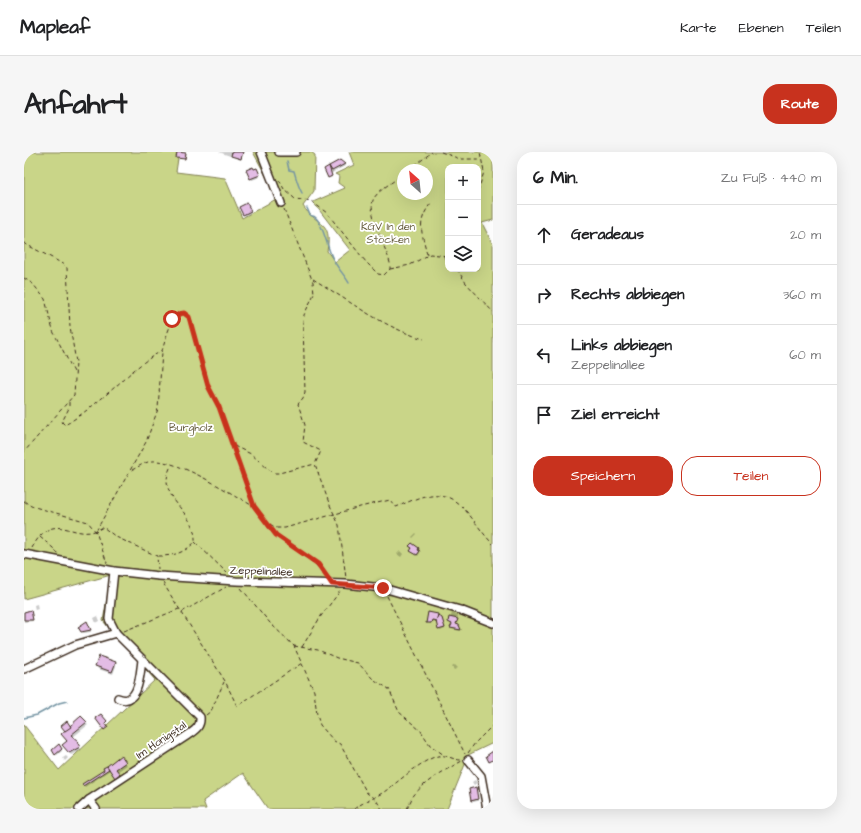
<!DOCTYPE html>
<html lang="de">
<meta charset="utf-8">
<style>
body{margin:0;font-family:"Architects Daughter",sans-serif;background:#f6f6f6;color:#202124}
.controls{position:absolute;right:12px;top:12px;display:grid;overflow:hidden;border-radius:8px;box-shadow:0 4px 16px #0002}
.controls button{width:36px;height:36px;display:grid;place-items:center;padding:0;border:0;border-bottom:1px solid #e0e0e0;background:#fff;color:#202124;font:20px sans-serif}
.compass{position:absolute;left:373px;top:12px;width:36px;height:36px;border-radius:50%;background:#fff;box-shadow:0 4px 16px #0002;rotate:333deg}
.stop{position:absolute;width:12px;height:12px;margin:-9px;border:3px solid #c8321e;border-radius:50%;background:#fff}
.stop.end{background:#c8321e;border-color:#fff;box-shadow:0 1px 4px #0008}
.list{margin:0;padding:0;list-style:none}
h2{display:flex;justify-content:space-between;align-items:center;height:52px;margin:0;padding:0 16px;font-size:17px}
h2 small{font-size:13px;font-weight:400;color:#757577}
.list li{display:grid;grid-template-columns:26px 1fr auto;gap:12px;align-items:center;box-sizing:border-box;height:60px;padding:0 16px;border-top:1px solid #e0e0e0}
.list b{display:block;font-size:15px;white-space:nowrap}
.list p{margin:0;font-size:13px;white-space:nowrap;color:#757577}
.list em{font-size:13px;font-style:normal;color:#757577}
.actions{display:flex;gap:8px;padding:12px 16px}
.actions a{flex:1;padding:9px 0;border:1px solid #c8321e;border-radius:16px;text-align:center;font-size:14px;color:#c8321e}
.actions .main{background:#c8321e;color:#fff}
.icon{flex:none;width:22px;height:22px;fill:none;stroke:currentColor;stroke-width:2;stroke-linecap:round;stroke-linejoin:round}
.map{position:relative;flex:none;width:469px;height:657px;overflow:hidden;border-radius:16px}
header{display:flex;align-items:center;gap:24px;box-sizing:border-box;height:56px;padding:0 20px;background:#fff;border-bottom:1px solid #e0e0e0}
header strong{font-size:19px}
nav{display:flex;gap:22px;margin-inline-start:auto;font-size:14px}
.intro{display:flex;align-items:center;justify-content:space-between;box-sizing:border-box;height:96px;padding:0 24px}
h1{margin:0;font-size:28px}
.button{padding:10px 18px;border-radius:16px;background:#c8321e;color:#fff;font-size:14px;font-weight:700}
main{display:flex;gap:24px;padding:0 24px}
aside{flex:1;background:#fff;border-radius:16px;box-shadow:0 4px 16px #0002}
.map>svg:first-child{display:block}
.green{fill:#c9d588;stroke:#828053;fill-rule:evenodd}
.shadow{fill:#0003}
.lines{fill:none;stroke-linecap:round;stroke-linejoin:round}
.stream{stroke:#7494a3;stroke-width:1.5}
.building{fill:#e3bce5;stroke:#3b2a1e}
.minor-casing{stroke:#3b2a1e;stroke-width:10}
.path{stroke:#3b2a1e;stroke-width:1;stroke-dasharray:4 3;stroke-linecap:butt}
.minor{stroke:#fff;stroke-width:7}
.route{stroke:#c8321e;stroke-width:5}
.labels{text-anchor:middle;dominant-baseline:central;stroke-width:3.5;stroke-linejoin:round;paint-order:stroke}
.park-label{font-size:11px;fill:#665d3e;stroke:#fff}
.street-label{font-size:11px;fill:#3b2a1e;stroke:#fff}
</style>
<header>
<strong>Mapleaf</strong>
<nav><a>Karte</a><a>Ebenen</a><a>Teilen</a></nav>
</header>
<div class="intro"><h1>Anfahrt</h1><a class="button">Route</a></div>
<main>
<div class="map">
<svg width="469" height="657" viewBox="0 0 469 657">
<rect width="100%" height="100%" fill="#fff"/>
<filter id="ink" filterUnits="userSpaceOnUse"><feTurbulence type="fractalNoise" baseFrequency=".025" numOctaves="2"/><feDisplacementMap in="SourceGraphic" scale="8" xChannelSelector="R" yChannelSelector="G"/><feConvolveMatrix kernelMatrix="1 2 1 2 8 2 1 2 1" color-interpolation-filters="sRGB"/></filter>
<g filter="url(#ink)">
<!-- green -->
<path class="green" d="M0,0H155L152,20L201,26L218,66L254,46L229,0H287L291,3L290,39L279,54C292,74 309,67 303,99L311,110L326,98L289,50L321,36L314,31L315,24L311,22L330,13L325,0H469V68L458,71L469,93V591L442,604V610L423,657H244L219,621L179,649L182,657H0V573L35,618L131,528L79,469L87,423L0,447ZM424,15H454V117H424ZM379,18H403V42H379Z"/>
<!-- shadow -->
<g class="shadow">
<path d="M195,0H219L217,8Z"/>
<path d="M315,10L319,11L321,14L306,22L308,25L306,26L301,17Z"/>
<path d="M232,17L236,25L228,28L224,19Z"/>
<path d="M223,53L227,60L221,64L217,56Z"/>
<path d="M392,381L393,382L389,386L388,385Z"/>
<path d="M386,394L395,397L396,401L394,404L388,400Z"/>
<path d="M376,399L379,402L377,405L373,402Z"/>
<path d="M13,452L14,457L11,458L10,453Z"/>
<path d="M0,461H7L9,469L0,470Z"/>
<path d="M428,461L434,464L432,473L436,479L428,477V473L425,470Z"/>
<path d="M413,463L418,469L421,477L416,479L413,470L408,469L407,472L403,470Z"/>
<path d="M74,464L76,469L72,471L70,466Z"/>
<path d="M62,470L67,480L59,481L56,475Z"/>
<path d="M91,511L92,514L89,522L74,517L73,514Z"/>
<path d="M431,513L434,516L430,518L428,515Z"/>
<path d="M57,566L64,573L49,585L54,590L57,598L47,603L41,595L46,576Z"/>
<path d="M34,594L38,599L33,603L29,598Z"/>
<path d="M42,604L44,606L41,609L39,606Z"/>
<path d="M97,605L103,613L93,620L96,625L93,628L86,618L61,635L60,633Z"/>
<path d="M451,628L453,631L450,633L448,630Z"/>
<path d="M452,636L454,649L449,650L448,648Z"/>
</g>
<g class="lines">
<!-- stream -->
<g class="stream">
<path d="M263,9L265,18L270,19C272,26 274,34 278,41"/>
<path d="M283,56L286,63C287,64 290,64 291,65C299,71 303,95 308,105C312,115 320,122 325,131"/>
<path d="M0,566L13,563L35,551L43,549"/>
</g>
</g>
<!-- building -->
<g class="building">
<path d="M153,0L162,1L161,7L152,6Z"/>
<path d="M208,0H219L217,7L207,4Z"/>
<path d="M316,8L321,12L308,19L305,14Z"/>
<path d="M305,14L308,24L304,26L300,17Z"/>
<path d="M229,15L230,17L233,16L236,23L226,27L222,18Z"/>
<path d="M223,51L227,59L219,63L215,55Z"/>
<path d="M388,391L395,396L394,398L396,399L393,403L386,399L388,396L385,394Z"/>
<path d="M7,458L9,468H0V460Z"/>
<path d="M404,460L414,462L413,469L408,468L407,471H402Z"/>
<path d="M414,463L418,466L421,476L414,478L412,469Z"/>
<path d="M425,465L434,467L432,472L435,473L437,478L426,476L428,472L424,470Z"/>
<path d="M63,469L67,478L57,480L54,475Z"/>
<path d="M75,504L92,510L88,520L71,514Z"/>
<path d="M77,562L83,569L81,571L84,575L80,578L71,566Z"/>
<path d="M57,564L63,570L47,583L54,589L53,590L56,595L45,601L38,593L43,589L37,582Z"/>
<path d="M43,569L47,575L41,579L37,574Z"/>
<path d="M35,592L38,597L31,603L28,598Z"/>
<path d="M469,599V608L465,610L462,604Z"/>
<path d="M97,603L102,610L92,617L96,622L91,626L83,614Z"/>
<path d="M83,614L85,617L59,634L58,632L80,618L79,616Z"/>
<path d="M452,635L454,647L447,649L445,637Z"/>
</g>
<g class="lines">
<defs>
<g id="minor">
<path d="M237,0L257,51"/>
<path d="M255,0H272"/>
<path d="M0,402L90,419L135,424L212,429L321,432L359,436L436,458L469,471"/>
<path d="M0,517L51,493L92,481"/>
<path d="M94,546C115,555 116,522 118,508"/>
<path d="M444,608L457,624L463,657"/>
<path d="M65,648L72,657"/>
<path d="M55,657L65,648L164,583C171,578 177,575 176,565L92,481L85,467L90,419"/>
</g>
</defs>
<!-- minor casing -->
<use href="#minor" class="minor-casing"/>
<!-- path -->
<g class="path">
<path d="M417,0L436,7H457"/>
<path d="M385,18L408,0"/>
<path d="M255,28L260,37L271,47L287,49L303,61L342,110L354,122L360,123L366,117V111C362,95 342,60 350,46C356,37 370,29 379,23"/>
<path d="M454,39L460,20L456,0"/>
<path d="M260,57L289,130L290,142L280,163L279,171L281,240L279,246L274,252L281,273L279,290L297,299L291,312L305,351L315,373L322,426"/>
<path d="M0,91C9,97 39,110 43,116L46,175L52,210L50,243L0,300"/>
<path d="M403,102C398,80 392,71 407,51"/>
<path d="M420,104L424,114"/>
<path d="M366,117L386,113L406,102L424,104"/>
<path d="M429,117H431"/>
<path d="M433,117L442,131L469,160"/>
<path d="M0,126L9,132L21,147L29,179L51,222"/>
<path d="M289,127C324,148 360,176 400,187"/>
<path d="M45,250V256L38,270L41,273C56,264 70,253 84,241C102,226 116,210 138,199C141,190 153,138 167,171L184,234L195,255L230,354L243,371L253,376H261L336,355L366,348L372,355C383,351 395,344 407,343C437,339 451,375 469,392"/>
<path d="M210,294L227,302L243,316L250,321H255L291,312"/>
<path d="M108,318C114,315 121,310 128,309C154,307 206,341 229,354"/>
<path d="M0,349L7,354L64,370L72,380L83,411"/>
<path d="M243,372C259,394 287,402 303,425"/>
<path d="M72,379L122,290L134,257L138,200"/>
<path d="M16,385L29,396L34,402"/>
<path d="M171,390L203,421"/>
<path d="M8,396C31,353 51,394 79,375L92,385L133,404L134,417"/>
<path d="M134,404C150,404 160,401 171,390C173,358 130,347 147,314"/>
<path d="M139,431L201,529L213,554L278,511"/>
<path d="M217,436L246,471L270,494L290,539L293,563L296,573L310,589L316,592L343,641L352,648L358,657"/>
<path d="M363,444L441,602"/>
<path d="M158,460L202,435"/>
<path d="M100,479L155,457"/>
<path d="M270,494L294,498L313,506L334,511L349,527L365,537L375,560L397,579L406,593L420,603"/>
<path d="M278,495L297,464L317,438"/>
<path d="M182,563L187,559L200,530"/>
<path d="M444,601L451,591L469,573"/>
<path d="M330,657C339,650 350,646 360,640C373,631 399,607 414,604C422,602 429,608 437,608"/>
<path d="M383,657C385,653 387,647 390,643C401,629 423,617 438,609"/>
</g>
<!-- minor -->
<use href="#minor" class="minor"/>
</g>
</g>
<g class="lines" filter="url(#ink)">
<!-- route -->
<path class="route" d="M148,167L155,162L160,161L165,165L184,234L195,255L230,354L252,383L294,412L308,432L359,436"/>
</g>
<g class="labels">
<!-- park labels -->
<g class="park-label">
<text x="364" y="74">KGV In den<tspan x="364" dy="13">Stöcken</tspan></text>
<text x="167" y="275">Burgholz</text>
</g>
<!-- street labels -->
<g class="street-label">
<text transform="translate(237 419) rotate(2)">Zeppelinallee</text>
<text transform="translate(137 588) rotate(-34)">Im Honigstal</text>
</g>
</g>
</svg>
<div class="controls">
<button>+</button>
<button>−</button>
<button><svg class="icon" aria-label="layers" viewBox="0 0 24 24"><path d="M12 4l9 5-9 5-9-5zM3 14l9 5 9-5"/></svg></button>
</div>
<svg class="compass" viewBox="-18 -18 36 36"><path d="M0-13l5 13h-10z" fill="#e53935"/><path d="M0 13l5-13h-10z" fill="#757577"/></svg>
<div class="stop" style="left:148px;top:167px"></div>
<div class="stop end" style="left:359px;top:436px"></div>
</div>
<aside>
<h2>6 Min.<small>Zu Fuß · 440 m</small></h2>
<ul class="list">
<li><svg class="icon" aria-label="ahead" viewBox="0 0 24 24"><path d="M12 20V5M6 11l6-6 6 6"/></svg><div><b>Geradeaus</b></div><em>20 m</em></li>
<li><svg class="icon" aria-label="right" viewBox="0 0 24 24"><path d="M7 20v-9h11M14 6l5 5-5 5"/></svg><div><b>Rechts abbiegen</b></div><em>360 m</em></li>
<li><svg class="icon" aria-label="left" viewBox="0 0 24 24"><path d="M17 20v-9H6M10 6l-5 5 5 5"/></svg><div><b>Links abbiegen</b><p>Zeppelinallee</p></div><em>60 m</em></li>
<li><svg class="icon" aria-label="arrive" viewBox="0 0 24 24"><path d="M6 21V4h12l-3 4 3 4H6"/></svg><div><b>Ziel erreicht</b></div></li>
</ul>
<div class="actions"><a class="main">Speichern</a><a>Teilen</a></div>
</aside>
</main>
